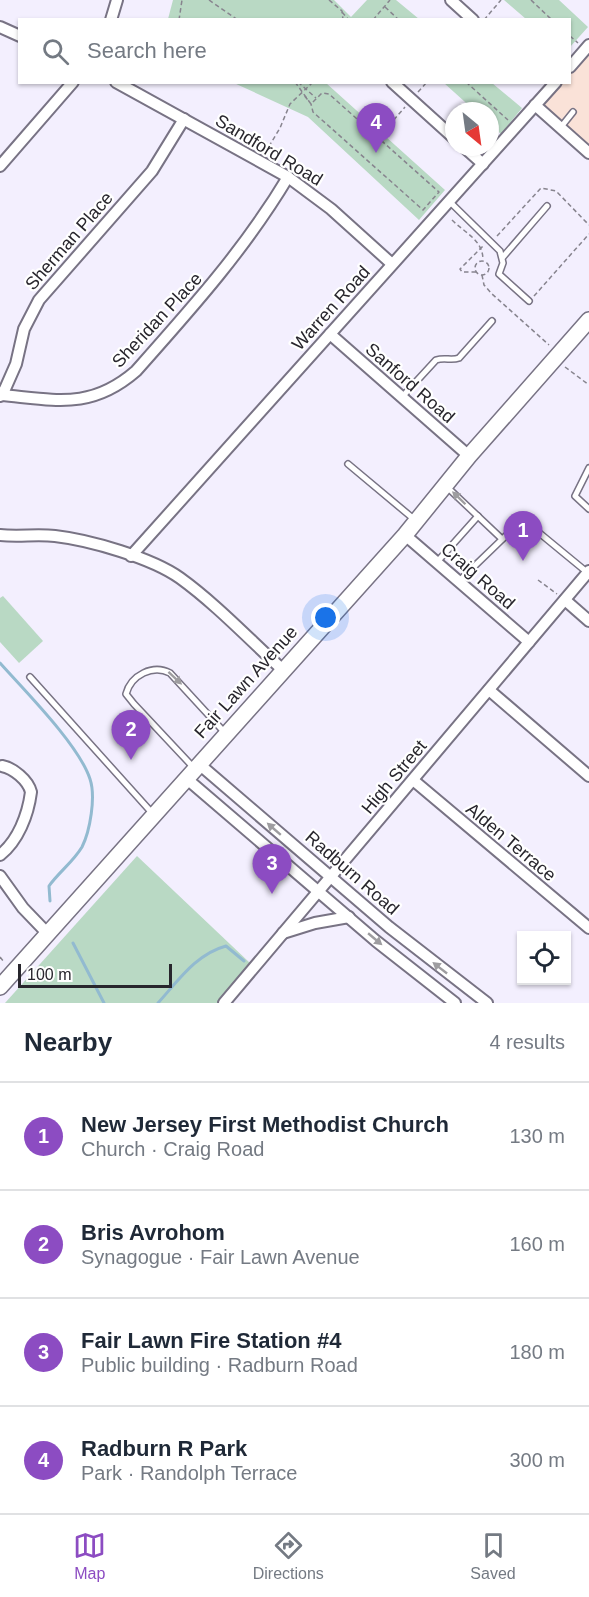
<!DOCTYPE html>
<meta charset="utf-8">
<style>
body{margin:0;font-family:Helvetica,sans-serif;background:#f2f2f3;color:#1f2937}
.controls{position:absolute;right:18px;bottom:18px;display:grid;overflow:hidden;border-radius:0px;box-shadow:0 2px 4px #0004}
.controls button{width:54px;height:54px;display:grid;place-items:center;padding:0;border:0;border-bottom:2px solid #e0e1e3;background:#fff;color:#1f2937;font:30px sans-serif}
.compass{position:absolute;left:445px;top:102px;width:54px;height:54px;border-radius:50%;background:#fff;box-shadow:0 2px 4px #0004;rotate:151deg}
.scale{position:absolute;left:18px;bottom:15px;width:154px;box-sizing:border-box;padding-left:6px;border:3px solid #28262d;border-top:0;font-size:16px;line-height:21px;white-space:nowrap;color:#28262d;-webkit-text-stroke:4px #fff;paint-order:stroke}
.you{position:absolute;left:326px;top:618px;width:21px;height:21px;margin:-15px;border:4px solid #fff;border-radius:50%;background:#1a73e8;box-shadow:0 0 0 9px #1a73e833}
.badge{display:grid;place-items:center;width:39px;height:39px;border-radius:50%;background:#8c4cc2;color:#fff;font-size:20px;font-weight:700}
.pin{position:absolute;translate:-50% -50px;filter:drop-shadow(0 2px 3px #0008)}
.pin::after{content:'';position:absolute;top:32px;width:21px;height:18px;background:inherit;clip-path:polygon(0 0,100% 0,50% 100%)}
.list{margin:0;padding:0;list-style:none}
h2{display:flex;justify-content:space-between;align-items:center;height:78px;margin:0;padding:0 24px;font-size:26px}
h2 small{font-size:20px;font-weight:400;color:#747a83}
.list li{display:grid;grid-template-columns:39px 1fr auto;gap:18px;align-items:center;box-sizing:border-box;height:108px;padding:0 24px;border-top:2px solid #e0e1e3}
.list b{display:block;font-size:22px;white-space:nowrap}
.list p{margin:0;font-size:20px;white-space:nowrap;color:#747a83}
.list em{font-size:20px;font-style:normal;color:#747a83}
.icon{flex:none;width:33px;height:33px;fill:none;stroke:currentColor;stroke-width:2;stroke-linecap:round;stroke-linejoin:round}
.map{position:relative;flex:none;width:589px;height:1003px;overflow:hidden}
.search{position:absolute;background:#fff;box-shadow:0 2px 4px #0004;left:18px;right:18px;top:18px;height:66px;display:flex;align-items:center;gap:15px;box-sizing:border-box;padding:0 21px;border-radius:0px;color:#747a83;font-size:22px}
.sheet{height:510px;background:#fff}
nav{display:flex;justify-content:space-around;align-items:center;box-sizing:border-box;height:84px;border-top:2px solid #e0e1e3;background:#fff;font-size:16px;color:#747a83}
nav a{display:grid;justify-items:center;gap:3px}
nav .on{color:#8c4cc2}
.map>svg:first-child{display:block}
.commercial{fill:#fae2d8}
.green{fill:#b9d9c4}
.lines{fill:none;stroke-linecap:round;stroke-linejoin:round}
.stream{stroke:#92bad0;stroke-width:3}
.service-casing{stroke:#787384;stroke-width:8}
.minor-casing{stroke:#787384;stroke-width:14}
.secondary-casing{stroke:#787384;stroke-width:18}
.path{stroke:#87848e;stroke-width:1.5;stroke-dasharray:4.5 3;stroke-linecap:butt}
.service{stroke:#fff;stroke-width:5}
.minor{stroke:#fff;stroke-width:10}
.secondary{stroke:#fff;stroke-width:15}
.oneway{fill:#9e9da0}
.labels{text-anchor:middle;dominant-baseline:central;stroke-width:4.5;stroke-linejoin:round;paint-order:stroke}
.street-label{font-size:18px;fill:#28262d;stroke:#fff}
</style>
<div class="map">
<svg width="589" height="1003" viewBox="0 0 589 1003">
<rect width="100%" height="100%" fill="#f3effe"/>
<!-- commercial -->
<path class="commercial" d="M589,45V153L535,105L556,83L570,82V67Z"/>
<!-- green -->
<g class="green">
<path d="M173,0H334L351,17L367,0H396L419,19H168Z"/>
<path d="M504,0H559L588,27L570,47V20L526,19Z"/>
<path d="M234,83H326L445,190L419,220L308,117Z"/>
<path d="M444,83H492L522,108L501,134L490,124V111H475Z"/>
<path d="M3,596L43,641L19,663L0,642V598Z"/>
<path d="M137,856L250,963L217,1003H5Z"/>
</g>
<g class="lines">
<!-- stream -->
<g class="stream">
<path d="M0,663C25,691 79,745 90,779C96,797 90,831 82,847C73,862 59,872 49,886L50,901"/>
<path d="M73,943L104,1003"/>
<path d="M158,1003C178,981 196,954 226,946L244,961"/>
</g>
<defs>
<g id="service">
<path d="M561,127L573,112"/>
<path d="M449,201L500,251L503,263L499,274L529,301"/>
<path d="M503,257L547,206"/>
<path d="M402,397L436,360C445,357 451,361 459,358L492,321"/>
<path d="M348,464L415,520"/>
<path d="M589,468L575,496L589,509"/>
<path d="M447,487L502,539"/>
<path d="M437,562L478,516"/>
<path d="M459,581L517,525L526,522L588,573"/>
<path d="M30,677L153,814"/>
<path d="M194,768L134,704L126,694C131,675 153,664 170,673L226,734"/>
</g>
<g id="minor">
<path d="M451,0L473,20"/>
<path d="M111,20L117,0"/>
<path d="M0,27L20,36"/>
<path d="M570,67L589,45"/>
<path d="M116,82L288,177L331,209L392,264"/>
<path d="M392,82L454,138"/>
<path d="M535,105L589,153"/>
<path d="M464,147L483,164"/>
<path d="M0,166L73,82"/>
<path d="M330,334L469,456"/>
<path d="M1,395C56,400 91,410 136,371C192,308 245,249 288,177"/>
<path d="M0,396L5,389L16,364L24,329L39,300L152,171L184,119"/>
<path d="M0,535C18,537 37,534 55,536C90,540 152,558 180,578C216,604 250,640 283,670"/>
<path d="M405,535L529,642"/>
<path d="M131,556L556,82"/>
<path d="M565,600L589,621"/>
<path d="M489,690L589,776"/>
<path d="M199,764L389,927L487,1003"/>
<path d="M187,779L376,941L455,1003"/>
<path d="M413,780L589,928"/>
<path d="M0,855C18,841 28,815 31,792C28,780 13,768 2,766"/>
<path d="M0,876L23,908L48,934"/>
<path d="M283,933L315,923L349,917"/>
<path d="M224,1003L589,571"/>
</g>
<path id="secondary" d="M0,987L405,535L469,456L589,320"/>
</defs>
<!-- service casing -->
<use href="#service" class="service-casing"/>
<!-- minor casing -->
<use href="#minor" class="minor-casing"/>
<!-- secondary casing -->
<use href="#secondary" class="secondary-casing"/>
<!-- path -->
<g class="path">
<path d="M209,0L238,20"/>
<path d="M329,0L342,11L343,20"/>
<path d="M531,0L552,20"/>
<path d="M385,7L399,20"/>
<path d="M342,12L349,20"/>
<path d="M179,20L182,0"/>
<path d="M373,20L390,0"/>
<path d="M484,20L501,0"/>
<path d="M570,36L578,43"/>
<path d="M295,82L311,104L322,93L329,94L439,192L423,210L313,112L311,104L303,94"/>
<path d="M298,82L316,98"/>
<path d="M466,82L508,120"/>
<path d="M418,92L427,82"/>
<path d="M379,137L405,107"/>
<path d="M265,153L280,128L290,104L313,82"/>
<path d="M452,220C465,233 483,240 483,260"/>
<path d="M497,236L541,188L556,191L589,225"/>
<circle cx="482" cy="268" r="7"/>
<path d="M476,272H462L460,269L484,245"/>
<path d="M482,275L484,285L492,294L549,345"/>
<path d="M534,296L589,234"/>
<path d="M565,367L589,385"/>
<path d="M538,580L557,594"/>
<path d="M0,957L4,962"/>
</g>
<!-- service -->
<use href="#service" class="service"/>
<!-- minor -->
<use href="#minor" class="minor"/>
<!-- secondary -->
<use href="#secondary" class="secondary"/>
</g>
<!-- one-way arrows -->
<defs><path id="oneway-solid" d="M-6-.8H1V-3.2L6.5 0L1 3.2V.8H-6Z" transform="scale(1.5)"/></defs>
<g class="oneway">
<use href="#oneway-solid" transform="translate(459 498) rotate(-136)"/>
<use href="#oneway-solid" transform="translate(175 678) rotate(43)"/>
<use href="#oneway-solid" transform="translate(274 829) rotate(-139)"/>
<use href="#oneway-solid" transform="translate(375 939) rotate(40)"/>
<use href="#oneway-solid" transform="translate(440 968) rotate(-142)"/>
</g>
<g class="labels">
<!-- street labels -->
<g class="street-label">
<text transform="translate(269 150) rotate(31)">Sandford Road</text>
<text transform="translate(69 241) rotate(-49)">Sherman Place</text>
<text transform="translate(331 308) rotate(-48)">Warren Road</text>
<text transform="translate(157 320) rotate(-47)">Sheridan Place</text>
<text transform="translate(410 383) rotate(41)">Sanford Road</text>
<text transform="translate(478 576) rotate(41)">Craig Road</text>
<text transform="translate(246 682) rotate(-48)">Fair Lawn Avenue</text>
<text transform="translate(394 777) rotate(-50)">High Street</text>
<text transform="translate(511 842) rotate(40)">Alden Terrace</text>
<text transform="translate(352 873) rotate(41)">Radburn Road</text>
</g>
</g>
</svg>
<div class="controls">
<button><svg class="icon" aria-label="locate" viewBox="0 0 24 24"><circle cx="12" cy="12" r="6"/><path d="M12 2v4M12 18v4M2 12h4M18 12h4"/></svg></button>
</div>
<svg class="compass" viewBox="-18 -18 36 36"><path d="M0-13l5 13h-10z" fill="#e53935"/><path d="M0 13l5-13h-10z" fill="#747a83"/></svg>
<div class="scale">100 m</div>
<div class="you"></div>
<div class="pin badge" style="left:523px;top:561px">1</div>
<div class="pin badge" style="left:131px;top:760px">2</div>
<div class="pin badge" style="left:272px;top:894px">3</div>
<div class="pin badge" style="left:376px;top:153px">4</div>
<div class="search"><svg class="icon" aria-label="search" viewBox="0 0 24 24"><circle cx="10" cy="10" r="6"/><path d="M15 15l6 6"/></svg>Search here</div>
</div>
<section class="sheet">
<h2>Nearby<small>4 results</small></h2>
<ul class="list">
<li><span class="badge">1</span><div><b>New Jersey First Methodist Church</b><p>Church · Craig Road</p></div><em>130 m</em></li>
<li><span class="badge">2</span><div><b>Bris Avrohom</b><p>Synagogue · Fair Lawn Avenue</p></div><em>160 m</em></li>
<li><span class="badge">3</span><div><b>Fair Lawn Fire Station #4</b><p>Public building · Radburn Road</p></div><em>180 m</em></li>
<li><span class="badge">4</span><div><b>Radburn R Park</b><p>Park · Randolph Terrace</p></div><em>300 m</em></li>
</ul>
</section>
<nav>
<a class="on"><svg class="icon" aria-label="map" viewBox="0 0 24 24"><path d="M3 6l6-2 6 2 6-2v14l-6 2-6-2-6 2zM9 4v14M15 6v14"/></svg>Map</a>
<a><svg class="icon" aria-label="directions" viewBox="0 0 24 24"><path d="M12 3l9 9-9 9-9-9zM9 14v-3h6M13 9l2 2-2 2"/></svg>Directions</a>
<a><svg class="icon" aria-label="saved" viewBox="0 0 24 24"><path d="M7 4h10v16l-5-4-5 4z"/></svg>Saved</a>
</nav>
